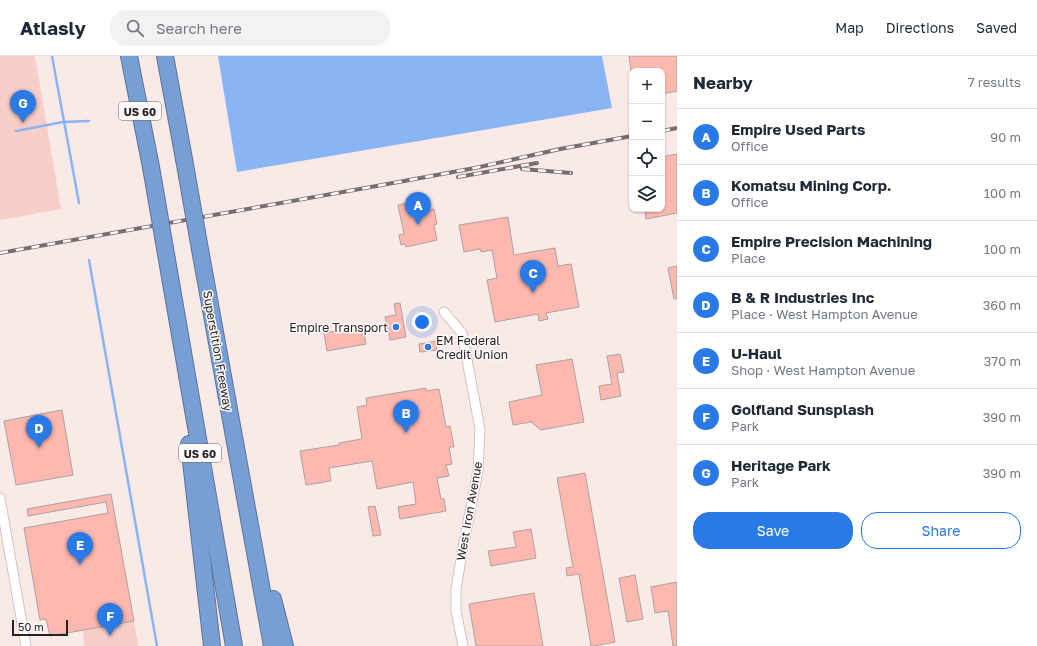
<!DOCTYPE html>
<meta charset="utf-8">
<style>
body{margin:0;font-family:"Golos Text",sans-serif;background:#f2f2f3;color:#1f2937}
.controls{position:absolute;right:12px;top:12px;display:grid;overflow:hidden;border-radius:8px;box-shadow:0 1px 3px #0004}
.controls button{width:36px;height:36px;display:grid;place-items:center;padding:0;border:0;border-bottom:1px solid #e0e1e3;background:#fff;color:#1f2937;font:20px sans-serif}
.scale{position:absolute;left:12px;bottom:10px;width:56px;box-sizing:border-box;padding-left:4px;border:2px solid #282222;border-top:0;font-size:11px;line-height:14px;white-space:nowrap;color:#282222;-webkit-text-stroke:3px #fdfaf9;paint-order:stroke}
.you{position:absolute;left:422px;top:266px;width:14px;height:14px;margin:-10px;border:3px solid #fff;border-radius:50%;background:#1a73e8;box-shadow:0 0 0 6px #1a73e833}
.badge{display:grid;place-items:center;width:26px;height:26px;border-radius:50%;background:#2a7ae5;color:#fff;font-size:13px;font-weight:700}
.pin{position:absolute;translate:-50% -33px;filter:drop-shadow(0 1px 2px #0008)}
.pin::after{content:'';position:absolute;top:21px;width:14px;height:12px;background:inherit;clip-path:polygon(0 0,100% 0,50% 100%)}
.list{margin:0;padding:0;list-style:none}
h2{display:flex;justify-content:space-between;align-items:center;height:52px;margin:0;padding:0 16px;font-size:17px}
h2 small{font-size:13px;font-weight:400;color:#747a83}
.list li{display:grid;grid-template-columns:26px 1fr auto;gap:12px;align-items:center;box-sizing:border-box;height:56px;padding:0 16px;border-top:1px solid #e0e1e3}
.list b{display:block;font-size:15px;white-space:nowrap}
.list p{margin:0;font-size:13px;white-space:nowrap;color:#747a83}
.list em{font-size:13px;font-style:normal;color:#747a83}
.actions{display:flex;gap:8px;padding:12px 16px}
.actions a{flex:1;padding:9px 0;border:1px solid #2a7ae5;border-radius:16px;text-align:center;font-size:14px;color:#2a7ae5}
.actions .main{background:#2a7ae5;color:#fff}
.icon{flex:none;width:22px;height:22px;fill:none;stroke:currentColor;stroke-width:2;stroke-linecap:round;stroke-linejoin:round}
.map{position:relative;flex:none;width:677px;height:590px;overflow:hidden}
header{display:flex;align-items:center;gap:24px;box-sizing:border-box;height:56px;padding:0 20px;background:#fff;border-bottom:1px solid #e0e1e3}
header strong{font-size:19px}
nav{display:flex;gap:22px;margin-inline-start:auto;font-size:14px}
.search{width:280px;height:36px;background:#f2f2f3;display:flex;align-items:center;gap:10px;box-sizing:border-box;padding:0 14px;border-radius:16px;color:#747a83;font-size:15px}
main{display:flex}
aside{flex:1;background:#fff}
.map>svg:first-child{display:block}
.green{fill:#f9cec9}
.water{fill:#8ab5f4}
.lines{fill:none;stroke-linecap:round;stroke-linejoin:round}
.stream{stroke:#8ab5f4;stroke-width:2.5}
.building{fill:#fdb8b0;stroke:#afa19f}
.minor-casing{stroke:#d1c2c0;stroke-width:11}
.motorway-casing{stroke:#5c7397;stroke-width:18}
.minor{stroke:#fff;stroke-width:9}
.motorway{stroke:#789ed6;stroke-width:16}
.rail-casing{stroke:#786e6e;stroke-width:4}
.rail{stroke:#fdfaf9;stroke-width:2.5;stroke-dasharray:8;stroke-linecap:butt}
.motorway-bridge-casing{stroke:#5c7397;stroke-width:18;stroke-linecap:butt}
.motorway-bridge{stroke:#789ed6;stroke-width:16}
.poi-dot{fill:#2a7ae5;stroke:#fdfaf9;stroke-width:1.5}
.labels{text-anchor:middle;dominant-baseline:central;stroke-width:3;stroke-linejoin:round;paint-order:stroke}
.shield{fill:#fdfaf9;stroke:#686362;stroke-width:1}
.shield-label{font-size:11px;font-weight:bold;fill:#282222}
.poi-label{font-size:12px;fill:#282222;stroke:#fdfaf9;text-anchor:end}
.street-label{font-size:12px;fill:#282222;stroke:#fdfaf9}
</style>
<header>
<strong>Atlasly</strong>
<div class="search"><svg class="icon" aria-label="search" viewBox="0 0 24 24"><circle cx="10" cy="10" r="6"/><path d="M15 15l6 6"/></svg>Search here</div>
<nav><a>Map</a><a>Directions</a><a>Saved</a></nav>
</header>
<main>
<div class="map">
<svg width="677" height="590" viewBox="0 0 677 590">
<rect width="100%" height="100%" fill="#f9e9e7"/>
<!-- green -->
<g class="green">
<path d="M0,0H35L61,153L0,164Z"/>
<path d="M134,565L138,590H84L83,574Z"/>
</g>
<!-- water -->
<path class="water" d="M218,0H602L612,52L237,116Z"/>
<g class="lines">
<!-- stream -->
<g class="stream">
<path d="M52,0L79,147"/>
<path d="M16,75L63,66L89,65"/>
<path d="M89,204L157,590"/>
</g>
</g>
<!-- building -->
<g class="building">
<path d="M629,0H677V35L662,38V15H631Z"/>
<path d="M677,98V157L646,163L645,153H662V101Z"/>
<path d="M407,147L409,158L434,153L437,168L434,169L437,184L406,191L405,188L401,189L399,179L404,178L398,149Z"/>
<path d="M508,161L514,199L555,192L558,210L571,208L579,251L546,257L548,263L539,265L538,258L495,266L487,224L497,222L492,194L481,196L480,193L464,196L459,169Z"/>
<path d="M677,210V243H674L668,212Z"/>
<path d="M400,247L406,281L390,284L385,261L396,259L394,248Z"/>
<path d="M363,271L366,288L327,295L324,277Z"/>
<path d="M436,285L437,294L420,296L419,288Z"/>
<path d="M620,298L624,316L617,317L621,340L601,344L599,330L612,328L607,300Z"/>
<path d="M572,303L584,366L541,374L531,366L513,369L509,346L542,339L536,309Z"/>
<path d="M426,332V335L439,333L446,371L450,370L454,391H449L452,408L446,409L449,420L437,422L441,443H444L446,455L400,463L398,451L416,448L413,426L377,433L372,405L329,412L331,425L306,429L300,395L339,389V387L362,383L357,351L367,349L366,342Z"/>
<path d="M62,354L73,419L16,429L4,365Z"/>
<path d="M585,417L615,586L594,590H591L579,518L567,520L566,512L573,511L557,422Z"/>
<path d="M111,438L134,565L50,580L46,563L40,564L24,472L108,457L106,446L28,460L27,453Z"/>
<path d="M375,450L381,479L373,480L368,451Z"/>
<path d="M531,473L536,502L491,510L488,495L516,491L513,476Z"/>
<path d="M635,519L643,563L627,566L619,522Z"/>
<path d="M677,526V590H673L668,555L655,557L651,531Z"/>
<path d="M534,537L543,590H476L469,548Z"/>
</g>
<g class="lines">
<defs>
<g id="minor">
<path d="M444,256L462,277L480,373L478,415L463,491L456,533V555L463,590"/>
<path d="M0,442L26,590"/>
</g>
<g id="motorway">
<path d="M129,0L151,111"/>
<path d="M165,0L184,103"/>
<path d="M201,199C224,329 249,459 272,590"/>
<path d="M167,204L234,590"/>
<path d="M189,388L212,590"/>
<path d="M273,543L285,590"/>
</g>
</defs>
<!-- minor casing -->
<use href="#minor" class="minor-casing"/>
<!-- motorway casing -->
<use href="#motorway" class="motorway-casing"/>
<!-- minor -->
<use href="#minor" class="minor"/>
<!-- motorway -->
<use href="#motorway" class="motorway"/>
<defs>
<g id="rail">
<path d="M662,75L677,72"/>
<path d="M522,113L571,117"/>
<path d="M458,121L537,107"/>
<path d="M0,197L371,131L475,112L560,93L632,80"/>
</g>
</defs>
<!-- rail casing -->
<use href="#rail" class="rail-casing"/>
<!-- rail -->
<use href="#rail" class="rail"/>
<defs>
<g id="motorway-bridge">
<path d="M184,103L201,199"/>
<path d="M151,111L167,204"/>
</g>
</defs>
<!-- motorway-bridge casing -->
<use href="#motorway-bridge" class="motorway-bridge-casing"/>
<!-- motorway-bridge -->
<use href="#motorway-bridge" class="motorway-bridge"/>
</g>
<!-- markers -->
<g class="poi-dot">
<circle cx="396" cy="271" r="4"/>
<circle cx="428" cy="291" r="4"/>
</g>
<g class="labels">
<!-- shield labels -->
<g class="shield">
<rect x="119" y="46" width="42" height="18" rx="3"/>
<rect x="179" y="388" width="42" height="18" rx="3"/>
</g>
<g class="shield-label">
<text x="140" y="55">US 60</text>
<text x="200" y="397">US 60</text>
</g>
<!-- poi labels -->
<g class="poi-label">
<text x="388" y="271">Empire Transport</text>
<text x="436" y="284" text-anchor="start">EM Federal<tspan x="436" dy="14">Credit Union</tspan></text>
</g>
<!-- street labels -->
<g class="street-label">
<text transform="translate(218 295) rotate(80)">Superstition Freeway</text>
<text transform="translate(469 455) rotate(-80)">West Iron Avenue</text>
</g>
</g>
</svg>
<div class="controls">
<button>+</button>
<button>−</button>
<button><svg class="icon" aria-label="locate" viewBox="0 0 24 24"><circle cx="12" cy="12" r="6"/><path d="M12 2v4M12 18v4M2 12h4M18 12h4"/></svg></button>
<button><svg class="icon" aria-label="layers" viewBox="0 0 24 24"><path d="M12 4l9 5-9 5-9-5zM3 14l9 5 9-5"/></svg></button>
</div>
<div class="scale">50 m</div>
<div class="you"></div>
<div class="pin badge" style="left:418px;top:169px">A</div>
<div class="pin badge" style="left:406px;top:377px">B</div>
<div class="pin badge" style="left:533px;top:237px">C</div>
<div class="pin badge" style="left:39px;top:392px">D</div>
<div class="pin badge" style="left:80px;top:509px">E</div>
<div class="pin badge" style="left:110px;top:580px">F</div>
<div class="pin badge" style="left:23px;top:67px">G</div>
</div>
<aside>
<h2>Nearby<small>7 results</small></h2>
<ul class="list">
<li><span class="badge">A</span><div><b>Empire Used Parts</b><p>Office</p></div><em>90 m</em></li>
<li><span class="badge">B</span><div><b>Komatsu Mining Corp.</b><p>Office</p></div><em>100 m</em></li>
<li><span class="badge">C</span><div><b>Empire Precision Machining</b><p>Place</p></div><em>100 m</em></li>
<li><span class="badge">D</span><div><b>B &amp; R Industries Inc</b><p>Place · West Hampton Avenue</p></div><em>360 m</em></li>
<li><span class="badge">E</span><div><b>U-Haul</b><p>Shop · West Hampton Avenue</p></div><em>370 m</em></li>
<li><span class="badge">F</span><div><b>Golfland Sunsplash</b><p>Park</p></div><em>390 m</em></li>
<li><span class="badge">G</span><div><b>Heritage Park</b><p>Park</p></div><em>390 m</em></li>
</ul>
<div class="actions"><a class="main">Save</a><a>Share</a></div>
</aside>
</main>
